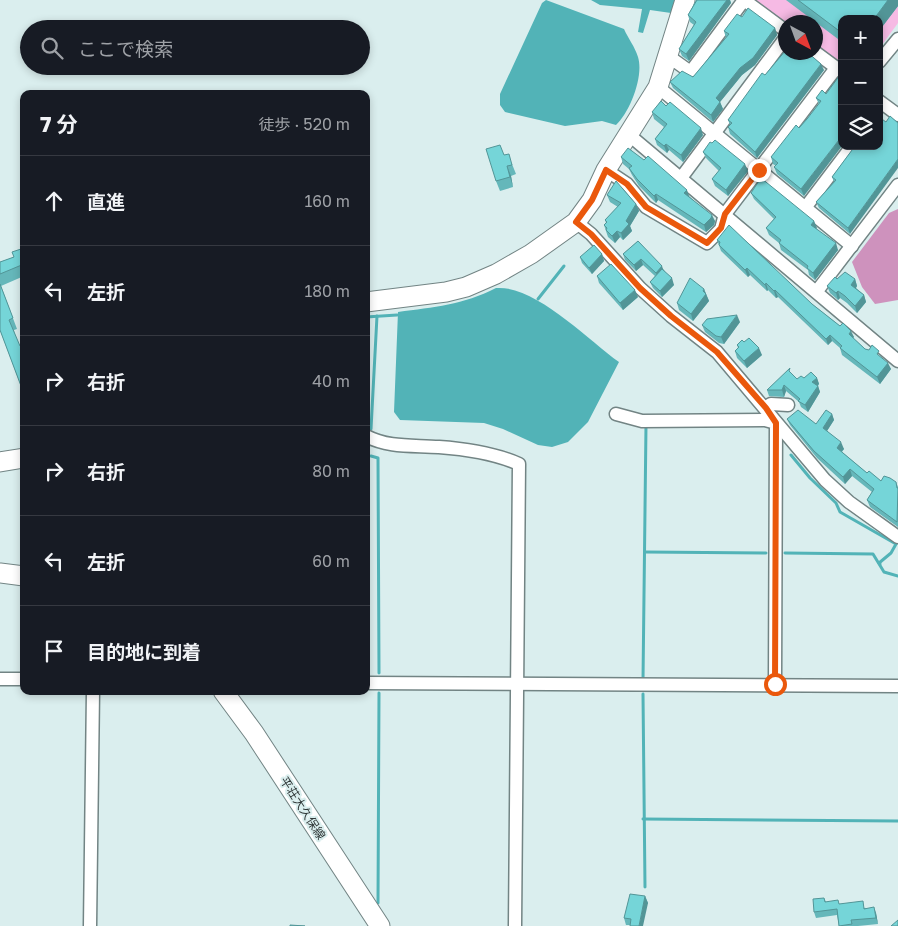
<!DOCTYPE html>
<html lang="ja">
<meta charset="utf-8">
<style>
body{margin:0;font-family:"Golos Text","Noto Sans JP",sans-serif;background:#20242c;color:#f1f3f6}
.controls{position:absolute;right:15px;top:15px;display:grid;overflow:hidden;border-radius:10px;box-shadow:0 2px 8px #0003}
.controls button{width:45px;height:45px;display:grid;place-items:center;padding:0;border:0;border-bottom:1px solid #363941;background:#171b24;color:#f1f3f6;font:25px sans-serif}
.compass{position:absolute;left:778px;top:15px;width:45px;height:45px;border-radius:50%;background:#171b24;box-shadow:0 2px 8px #0003;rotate:139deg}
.stop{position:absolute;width:15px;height:15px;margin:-11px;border:4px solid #ea580c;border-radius:50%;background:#fff}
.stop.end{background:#ea580c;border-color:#fff;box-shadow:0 1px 5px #0008}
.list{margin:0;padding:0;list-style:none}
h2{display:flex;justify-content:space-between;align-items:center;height:65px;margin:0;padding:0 20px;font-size:21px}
h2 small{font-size:16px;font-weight:400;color:#9ea1a6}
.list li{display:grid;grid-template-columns:32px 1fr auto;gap:15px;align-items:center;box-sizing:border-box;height:90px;padding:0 20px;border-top:1px solid #363941}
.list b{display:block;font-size:19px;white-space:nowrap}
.list em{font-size:16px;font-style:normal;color:#9ea1a6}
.icon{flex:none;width:28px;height:28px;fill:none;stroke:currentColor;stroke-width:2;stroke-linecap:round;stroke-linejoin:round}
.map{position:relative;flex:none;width:898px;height:926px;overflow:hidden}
.search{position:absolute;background:#171b24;box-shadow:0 2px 8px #0003;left:20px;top:20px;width:350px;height:55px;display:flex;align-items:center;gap:12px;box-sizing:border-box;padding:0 18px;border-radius:28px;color:#9ea1a6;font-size:19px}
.panel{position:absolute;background:#171b24;box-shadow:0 2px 8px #0003;left:20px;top:90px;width:350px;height:605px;border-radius:10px}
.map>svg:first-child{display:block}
.green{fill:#f6bae4}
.forest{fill:#ce92bd}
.water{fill:#52b3b7}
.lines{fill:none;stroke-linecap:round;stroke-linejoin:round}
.stream{stroke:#52b3b7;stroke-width:3}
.street-casing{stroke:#728484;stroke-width:15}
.secondary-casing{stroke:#728484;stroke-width:21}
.street{stroke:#fff;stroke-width:12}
.secondary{stroke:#fff;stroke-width:19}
.wall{fill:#65b7ba}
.shaded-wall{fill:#529597}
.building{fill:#75d5d8;stroke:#529597}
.route{stroke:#ea580c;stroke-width:6}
.labels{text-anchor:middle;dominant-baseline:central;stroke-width:4;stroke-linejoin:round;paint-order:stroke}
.street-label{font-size:12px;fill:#303838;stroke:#daeeee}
</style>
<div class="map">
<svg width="898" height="926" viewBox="0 0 898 926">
<rect width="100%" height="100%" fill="#daeeee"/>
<!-- green -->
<path class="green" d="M754,0H898V23L879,49V19H842V66L816,46V22L785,24Z"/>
<!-- forest -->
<path class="forest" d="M898,209V300L875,304L862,287L852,262L889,213Z"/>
<!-- water -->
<g class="water">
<path d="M546,0L624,29C628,38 635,47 638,57C644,76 630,112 616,125L602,121L565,126L505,112L500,105V94L542,3Z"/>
<path d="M591,0H675L671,13L650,10L643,33L638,32L642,9L600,5Z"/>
<path d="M496,288C535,285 587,339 619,362L588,422L568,442L552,447L538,445L503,429L484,423L400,420L394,412L398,312C434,307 463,305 496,288Z"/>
</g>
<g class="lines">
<!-- stream -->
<g class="stream">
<path d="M538,299L564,266"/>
<path d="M366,317L397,315"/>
<path d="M371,429L377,316"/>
<path d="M791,455L810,478L836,503L840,512L896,544L891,553L879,563L880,564"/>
<path d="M371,456L378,458L379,673"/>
<path d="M645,552L766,553"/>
<path d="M785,553L873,554L884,572L898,576"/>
<path d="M643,680L646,425"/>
<path d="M643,694L645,887"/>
<path d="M643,819L898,821"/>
<path d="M378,903L379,693"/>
</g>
<defs>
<g id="street">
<path d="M744,0L786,31"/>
<path d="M815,52L842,72"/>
<path d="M668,56L689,71L692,70L744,0"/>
<path d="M879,62L898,39"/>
<path d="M658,87L852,246"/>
<path d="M879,101L898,115"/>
<path d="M628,134L898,361"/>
<path d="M606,170L627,184L646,207L707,243L721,229L725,214L836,68"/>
<path d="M681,178L786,37"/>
<path d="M805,208L852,146"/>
<path d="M576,222L591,234L640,288L671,316L717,352L825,480L849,502L898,537"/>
<path d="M817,291L898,185"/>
<path d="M766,407L771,404L788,405"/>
<path d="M616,414L642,421L765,420L776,423L775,684"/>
<path d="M366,436C389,448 413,445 439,447C467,449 494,453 519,464L515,926"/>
<path d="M0,679H24"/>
<path d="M366,683L898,686"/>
<path d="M90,926L93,691"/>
</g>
<g id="secondary">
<path d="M366,302L446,292L466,287L496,274L531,254L576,222L592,200L606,170L658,87L685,0"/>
<path d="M0,462L24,458"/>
<path d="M0,573L24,576"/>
<path d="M223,691L254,733L380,926"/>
</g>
</defs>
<!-- street casing -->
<use href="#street" class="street-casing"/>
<!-- secondary casing -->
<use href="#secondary" class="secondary-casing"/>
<!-- street -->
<use href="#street" class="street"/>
<!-- secondary -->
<use href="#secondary" class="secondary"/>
</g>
<!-- wall -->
<g class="wall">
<path d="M696,0H730L731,3L689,61L682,56L679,49L694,25L690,22L688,15Z"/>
<path d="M786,0H898V6L879,31V19H842V42Z"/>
<path d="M742,17L775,28L777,35L755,65L742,75L720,102L723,109L713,122L673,88L670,82L693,77L726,38L724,31Z"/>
<path d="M824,70L757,158L730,134L728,127L730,125L728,120L765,75Z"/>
<path d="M826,94L804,196L777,174L774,167L776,166L773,164L771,157L807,119L819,104L816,98Z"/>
<path d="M652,112L703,135L683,162L669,150L667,153L657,145L655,139L664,127L654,119Z"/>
<path d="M855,146L850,234L819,208L816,202L834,182L832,177Z"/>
<path d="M703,152L748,171L728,196L715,186L712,179L719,171L706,158Z"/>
<path d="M504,155L512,164L516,174L511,176L513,187L500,191L496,181Z"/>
<path d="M621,157L689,196L715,221L714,225L706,232L658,200L656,203L639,186L632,175L629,169L623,164Z"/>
<path d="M751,193L814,221L816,228L838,250L815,280L809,275L808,270L781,250L779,243L769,235L766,228L774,219L754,199Z"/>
<path d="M607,195L636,204L639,211L630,226L632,231L623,240L620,237L615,243L608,237L604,225L606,223L605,220L618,207L610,202Z"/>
<path d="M717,240L812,304L854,337L853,338L865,349L881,357L891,369L880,384L842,355L840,348L832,341L828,345L778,297L776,298L768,290L767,291L750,275L748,277L721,251Z"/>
<path d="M638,241L664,270L674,285L662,297L653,288L650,282L655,276L643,265L636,271L625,260L623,254Z"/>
<path d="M24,248V276L1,286L17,329L14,330L24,394L0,330V262L14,257Z"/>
<path d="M602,254L604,261L592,274L582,263L580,257Z"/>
<path d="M597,276L638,297L623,310L599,283Z"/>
<path d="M837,279H855L857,286L856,288L864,295L866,302L857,313L847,303L840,298L838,300L830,293L827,286Z"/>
<path d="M704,289L709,301L693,321L679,310L677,303Z"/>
<path d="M740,322L724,344L719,343L705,332L702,325Z"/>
<path d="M744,342L762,355L747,368L737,358L735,351L738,348L737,345Z"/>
<path d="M791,373L797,379L804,378H817L819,384L818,386L820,392L808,412L801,407L799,402L786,391L784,397L769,396L767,390Z"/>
<path d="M832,414L834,420L827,431L844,449L842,452L867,473L881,481L896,482L898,487V527L870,507L867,500L872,492L852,476L845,484L817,458L790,425L787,419L816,424Z"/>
<path d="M645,896L648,903L630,925H626L624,918Z"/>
<path d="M824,898L826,902L866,908L876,913L878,924L858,926H839L837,915L816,918L814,912Z"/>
</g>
<!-- shaded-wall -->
<g class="shaded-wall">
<path d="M727,0H730L731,3L689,61L686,54Z"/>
<path d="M888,0H898V6L879,31V19H874Z"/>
<path d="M775,28L777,35L755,65L742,75L720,102L723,109L713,122L711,115L716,98L740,68Z"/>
<path d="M821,64L824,70L757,158L755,152Z"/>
<path d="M701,128L703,135L683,162L681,155Z"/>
<path d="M842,136V146L804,196L801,189Z"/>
<path d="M666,144L669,150L667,153L664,146Z"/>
<path d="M898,159V168L850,234L848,228Z"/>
<path d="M745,164L748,171L728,196L726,190Z"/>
<path d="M507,166L511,176L513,187L510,177Z"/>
<path d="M687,190L689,196L687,200L684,193Z"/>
<path d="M656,194L658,200L656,203L654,196Z"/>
<path d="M636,204L639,211L630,226L632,231L623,240L621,233L626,221Z"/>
<path d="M712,215L715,221L714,225L706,232L704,225Z"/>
<path d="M814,221L817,228L814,231L811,225Z"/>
<path d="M617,231L620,237L615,243L612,236Z"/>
<path d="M836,243L838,250L815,280L813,273Z"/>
<path d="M602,254L604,261L592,274L589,268Z"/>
<path d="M641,259L643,265L636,271L634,265Z"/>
<path d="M662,266L664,272L658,279L656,273Z"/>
<path d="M747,268L750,275L748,277L745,270Z"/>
<path d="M672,278L674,285L662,297L660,291Z"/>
<path d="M855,279L857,286L854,291L851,285Z"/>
<path d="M766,283L768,290L767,291L765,285Z"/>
<path d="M704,289L709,301L693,321L691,314Z"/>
<path d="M635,290L638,297L623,310L620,303Z"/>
<path d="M775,290L778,297L776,298L774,291Z"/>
<path d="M838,291L840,298L838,300L836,293Z"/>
<path d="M864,295L866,302L857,313L855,306Z"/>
<path d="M737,315L740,322L724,344L721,337Z"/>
<path d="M851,331L854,337L851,340L849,334Z"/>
<path d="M830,335L832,341L828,345L826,339Z"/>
<path d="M759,348L762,355L747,368L744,361Z"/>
<path d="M888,363L891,369L880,384L877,377Z"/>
<path d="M817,378L819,384L814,388L812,382Z"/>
<path d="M784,385L786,391L784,397L782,390Z"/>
<path d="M818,386L820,392L808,412L805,405Z"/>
<path d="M832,414L834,420L825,434L823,428Z"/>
<path d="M841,442L844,449L839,454L837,448Z"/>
<path d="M850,469L852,476L845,484L843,477Z"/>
<path d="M645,896L648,903L643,926H639Z"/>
<path d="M874,907L876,913L878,924L876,918Z"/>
</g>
<!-- building -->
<g class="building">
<path d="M697,0H727L686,54L679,49L696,22L688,15Z"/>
<path d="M798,0H888L874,19H842V33Z"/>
<path d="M748,8L775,28L753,58L740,68L716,98L720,102L711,115L670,82L682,71L693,77L729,34L724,31L737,14L742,17Z"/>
<path d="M786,50V52H807L821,64L755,152L728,127L732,123L728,120L762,73L765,75Z"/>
<path d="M840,75L842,77V136L801,189L774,167L778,163L771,157L796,125L799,128L807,119L821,101L816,98L822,90L826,94Z"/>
<path d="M661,101L666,106L670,102L701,128L681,155L666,144L664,146L655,139L667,124L652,112Z"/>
<path d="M890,116L898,123V159L848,228L816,202L836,180L832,177L855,146H879V117L886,122Z"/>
<path d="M715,140L745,164L726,190L712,179L721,168L703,152L710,142L712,143Z"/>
<path d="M500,145L504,155L509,154L512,165L507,166L510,177L496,181L486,149Z"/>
<path d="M628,148L644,160L648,156L687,190L684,193L712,215L711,218L704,225L656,194L654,196L637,179L629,168L632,166L621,157Z"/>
<path d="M761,178L814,221L811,225L836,243L813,273L807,268L808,266L779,243L781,240L766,228L776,217L751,193Z"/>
<path d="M616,181L636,204L626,221L629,224L621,233L617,231L612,236L606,230L607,228L604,225L607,222L605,220L621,203L607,195Z"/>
<path d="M729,225L812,304L840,326L843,323L851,331L849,334L865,349L869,350L872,345L879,351L877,354L888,363L877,377L840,348L842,346L830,335L826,339L775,290L774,291L766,283L765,285L747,268L745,270L719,245L720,242L717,240Z"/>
<path d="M638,241L662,266L656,273L641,259L634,265L623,254Z"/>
<path d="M594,245L602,254L589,268L580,257Z"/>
<path d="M24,248V264L0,274V262L14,257L12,252Z"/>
<path d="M611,264L635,290L620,303L597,276Z"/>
<path d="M662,269L672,278L660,291L650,282Z"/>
<path d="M845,272L855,279L851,285L864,295L855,306L845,296L838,291L836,293L827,286L835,277L837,279Z"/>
<path d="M690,278L704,289L703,291L706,294L691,314L677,303Z"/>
<path d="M0,284L13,318L9,320L20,346L23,345L24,346V394L0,330Z"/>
<path d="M737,315L721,337L716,336L702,325L707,319Z"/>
<path d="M749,338L759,348L744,361L735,351L739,347L737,345L742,340L744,342Z"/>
<path d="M790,368L789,371L797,379L801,376L804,378L811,372L817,378L812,382L818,386L805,405L798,401L800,399L784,385L782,390H767Z"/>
<path d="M798,410L816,424L826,410L832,414L823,428L841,442L837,448L867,473L869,471L881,481L884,476L890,478L896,482L897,488H898L897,522L867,500L874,489L850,469L843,477L814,451L787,419Z"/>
<path d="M630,894L645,896L639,926H641H630L631,919L624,918Z"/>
<path d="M824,898L825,902L838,900L839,904L863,901L864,909L874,907L876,918L851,920L852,924L839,926L837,909L814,912L813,899Z"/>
<path d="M898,920V926H891Z"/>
<path d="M290,925L305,926H290Z"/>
</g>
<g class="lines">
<!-- route -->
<path class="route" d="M759,170L725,214L721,228L707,243L646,207L627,184L606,170L592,200L576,222L591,234L640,288L671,316L717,352L766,408L776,423L775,684"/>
</g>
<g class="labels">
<!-- street labels -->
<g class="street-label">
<text transform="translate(303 808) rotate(57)">平荘大久保線</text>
</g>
</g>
</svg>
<div class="controls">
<button>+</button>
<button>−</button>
<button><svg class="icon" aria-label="layers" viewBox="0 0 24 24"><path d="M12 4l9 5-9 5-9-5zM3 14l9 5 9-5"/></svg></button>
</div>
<svg class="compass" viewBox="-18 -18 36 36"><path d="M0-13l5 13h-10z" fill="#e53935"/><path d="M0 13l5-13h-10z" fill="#9ea1a6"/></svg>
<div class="stop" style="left:775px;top:684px"></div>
<div class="stop end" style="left:759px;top:170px"></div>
<div class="search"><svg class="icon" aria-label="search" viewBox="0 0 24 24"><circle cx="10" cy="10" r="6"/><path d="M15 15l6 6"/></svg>ここで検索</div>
<section class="panel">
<h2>7 分<small>徒歩 · 520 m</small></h2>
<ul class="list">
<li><svg class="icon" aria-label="ahead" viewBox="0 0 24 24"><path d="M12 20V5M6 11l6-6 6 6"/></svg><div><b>直進</b></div><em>160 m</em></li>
<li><svg class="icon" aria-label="left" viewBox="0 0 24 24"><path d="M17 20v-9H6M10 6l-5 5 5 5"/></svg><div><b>左折</b></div><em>180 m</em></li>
<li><svg class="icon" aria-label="right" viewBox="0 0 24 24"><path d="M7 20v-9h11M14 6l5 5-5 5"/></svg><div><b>右折</b></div><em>40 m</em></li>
<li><svg class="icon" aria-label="right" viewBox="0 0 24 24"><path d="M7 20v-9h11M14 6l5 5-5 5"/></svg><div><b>右折</b></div><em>80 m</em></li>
<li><svg class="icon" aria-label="left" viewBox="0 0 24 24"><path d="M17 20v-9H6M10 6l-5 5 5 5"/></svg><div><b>左折</b></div><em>60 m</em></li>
<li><svg class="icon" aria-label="arrive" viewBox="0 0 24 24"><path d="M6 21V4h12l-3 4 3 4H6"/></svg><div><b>目的地に到着</b></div></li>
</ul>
</section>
</div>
